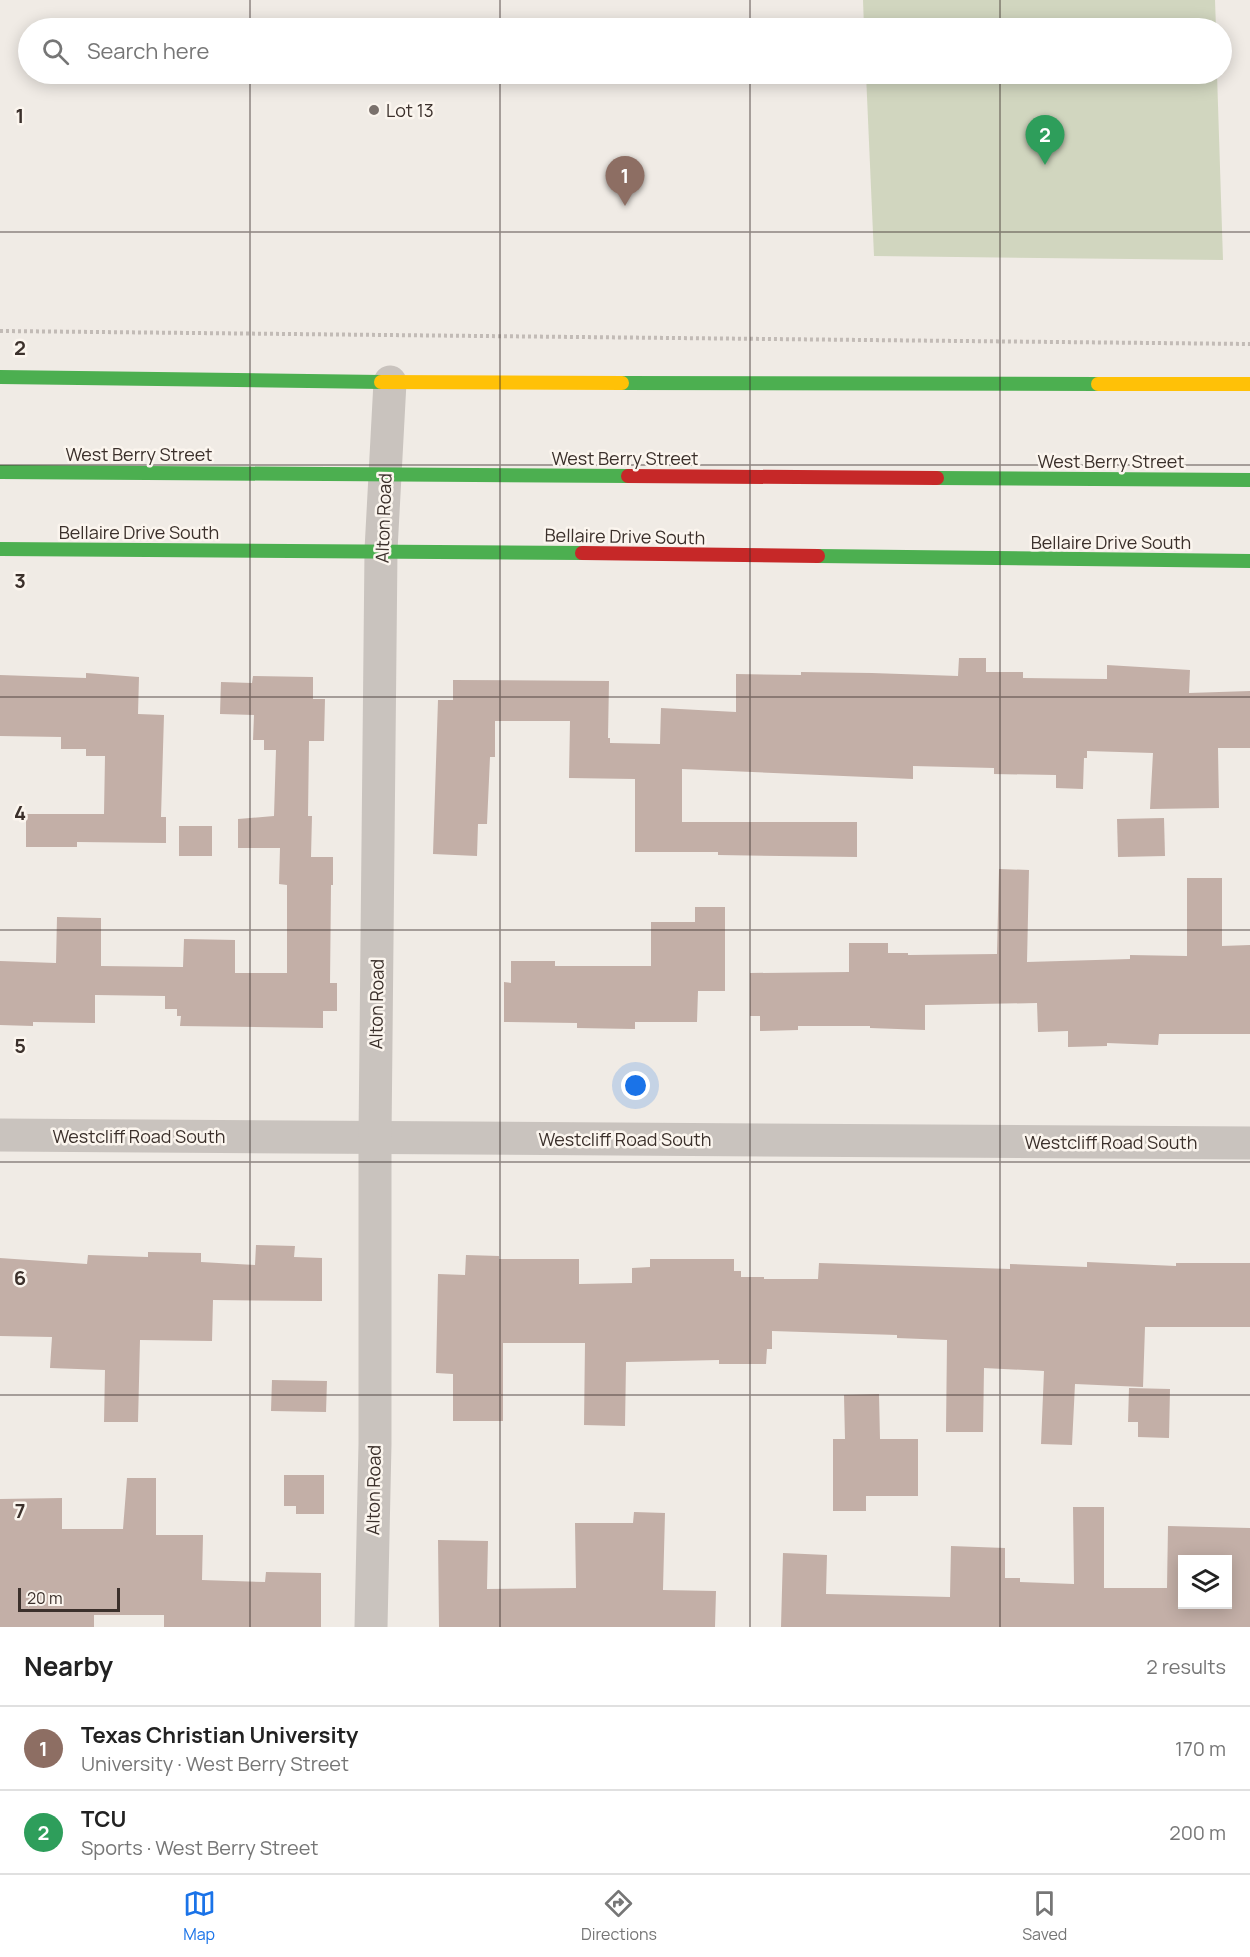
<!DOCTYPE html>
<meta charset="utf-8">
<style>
body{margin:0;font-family:Manrope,sans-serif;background:#f6f6f6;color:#222}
.controls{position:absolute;right:18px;bottom:18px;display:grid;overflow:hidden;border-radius:0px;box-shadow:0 3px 15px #0003}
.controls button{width:54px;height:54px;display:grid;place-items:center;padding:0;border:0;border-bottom:2px solid #e0e0e0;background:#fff;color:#222;font:30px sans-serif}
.scale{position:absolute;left:18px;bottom:15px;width:102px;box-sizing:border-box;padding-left:6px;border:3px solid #3b302b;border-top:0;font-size:16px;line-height:21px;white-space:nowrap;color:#3b302b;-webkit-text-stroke:4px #fbf5ee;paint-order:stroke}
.you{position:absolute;left:636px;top:1086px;width:21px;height:21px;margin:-15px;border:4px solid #fff;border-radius:50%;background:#1a73e8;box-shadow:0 0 0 9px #1a73e833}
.badge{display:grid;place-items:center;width:39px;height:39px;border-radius:50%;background:#1a73e8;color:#fff;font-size:20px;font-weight:700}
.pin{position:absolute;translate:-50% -50px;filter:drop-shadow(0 2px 3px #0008)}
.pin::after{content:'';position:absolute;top:32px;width:21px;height:18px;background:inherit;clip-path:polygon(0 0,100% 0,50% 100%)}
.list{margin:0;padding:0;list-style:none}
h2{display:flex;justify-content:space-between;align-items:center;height:78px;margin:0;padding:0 24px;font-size:26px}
h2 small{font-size:20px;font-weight:400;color:#767676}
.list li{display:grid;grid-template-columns:39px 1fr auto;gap:18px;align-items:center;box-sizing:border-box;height:84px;padding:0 24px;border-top:2px solid #e0e0e0}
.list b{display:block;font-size:22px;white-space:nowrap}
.list p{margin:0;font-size:20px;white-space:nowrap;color:#767676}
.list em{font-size:20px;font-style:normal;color:#767676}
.icon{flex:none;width:33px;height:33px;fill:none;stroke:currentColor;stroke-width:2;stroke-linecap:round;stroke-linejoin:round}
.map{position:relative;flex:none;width:1250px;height:1627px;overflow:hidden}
.search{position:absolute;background:#fff;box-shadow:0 3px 15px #0003;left:18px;right:18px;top:18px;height:66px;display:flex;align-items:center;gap:15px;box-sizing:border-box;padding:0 21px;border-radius:33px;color:#767676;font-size:22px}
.sheet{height:246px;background:#fff}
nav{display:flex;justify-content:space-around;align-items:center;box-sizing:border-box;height:84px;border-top:2px solid #e0e0e0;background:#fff;font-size:16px;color:#767676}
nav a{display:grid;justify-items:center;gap:3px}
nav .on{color:#1a73e8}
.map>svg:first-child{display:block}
.garden{fill:#d1d6bf}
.building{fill:#c3afa7;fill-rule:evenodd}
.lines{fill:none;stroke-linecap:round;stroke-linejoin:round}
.path{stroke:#c2bbb6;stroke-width:4;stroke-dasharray:3 3;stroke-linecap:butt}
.street{stroke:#c9c3be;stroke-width:33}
.fast{stroke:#4caf50;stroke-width:14}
.slow{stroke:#ffc107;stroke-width:14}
.jam{stroke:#c62828;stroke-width:14}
.grid{fill:none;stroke:#3b302b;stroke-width:1.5;stroke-opacity:0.55}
.poi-dot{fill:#7a716c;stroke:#fbf5ee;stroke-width:2}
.labels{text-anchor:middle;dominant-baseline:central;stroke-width:5;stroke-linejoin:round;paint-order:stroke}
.poi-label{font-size:18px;fill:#3b302b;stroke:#fbf5ee;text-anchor:start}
.street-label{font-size:18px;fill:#3b302b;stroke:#fbf5ee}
.grid-label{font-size:20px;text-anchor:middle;font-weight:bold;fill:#3b302b;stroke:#fbf5ee;stroke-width:5;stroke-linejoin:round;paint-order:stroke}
</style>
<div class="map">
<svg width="1250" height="1627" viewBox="0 0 1250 1627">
<rect width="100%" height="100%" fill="#f0ebe5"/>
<!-- garden -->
<g class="garden">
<path d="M863,0H1215L1216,28H864Z"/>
<path d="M866,74H1217L1223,260L874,256Z"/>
</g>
<!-- building -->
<g class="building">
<path d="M959,658H986V672H1023V678L1107,679V665L1190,670L1189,693L1250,691V748H1218L1219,808L1150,809L1153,753L1087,751V758H1084L1083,789L1056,788V775L994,774V768L913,766V779L682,769V822H857V857L718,855V852H635V779L569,778L570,721H495V757H490L487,824H478L477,856L433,854L438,700H453V680L609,681L608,738H610V743L660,744L661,708L736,712V674L801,675V672L872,673L958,676Z"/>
<path d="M86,673L139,677L138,714L164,715L161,817H166V843L77,842V847H26V814H104L105,756H86V749H61V737L0,736V675L86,678Z"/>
<path d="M253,676L313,677V699H325L324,741H309L308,816H312L311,857H333V885H331L330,983H337V1011H323V1028L180,1026L181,1016H177V1009H165V996L95,995V1023L33,1022V1026L0,1025V961L56,963L57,917L101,918V966L183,967L184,939L235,940V973H287V885L279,884L280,848H238V819L274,816L276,750H264V740H253L254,715L220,714L221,682L252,683Z"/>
<path d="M1164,818L1165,856L1118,857L1117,819Z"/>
<rect x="179" y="826" width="33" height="30"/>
<path d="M999,869L1029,870L1027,962L1130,959V955L1187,956V878H1222V946L1250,945V1034H1159L1158,1045L1107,1043V1046L1068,1047V1031L1038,1032L1037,1003L925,1005V1030L870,1028V1026H798V1030L760,1031V1016H750V973L849,972V943H888V953H908V955L997,954Z"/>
<path d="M695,907H725V991H698L697,1022H635V1029L577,1028V1023L504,1022V982L511,983V961H555V966H651V922H695Z"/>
<path d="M256,1245L295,1246L294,1257L322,1258V1301L213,1300L212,1341L140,1340L138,1422H104L105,1370L50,1368L52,1337L0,1336V1258L87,1264L88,1255L148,1257V1252L201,1253V1262L255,1265Z"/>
<path d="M466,1255L499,1256V1259H579V1284L632,1283V1268L650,1267V1259H734V1271H741V1277H764V1279H818L819,1263L1010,1269V1264L1087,1267V1262L1176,1266V1263H1250V1327H1145L1143,1387L1075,1384L1072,1445L1041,1444L1044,1371L984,1368L983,1432H946L947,1340L897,1338V1335L772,1331V1349H767L766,1364H719V1360L626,1362L625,1426L584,1425L585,1343H503V1421H453V1374L436,1373L438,1274L465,1275Z"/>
<path d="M272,1380L327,1381L326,1412L271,1411Z"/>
<path d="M1129,1388L1170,1389L1169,1438L1138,1437V1422H1128Z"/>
<path d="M879,1394L880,1439H918V1496H866V1511H833V1439H845L844,1395Z"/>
<path d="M284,1475H324V1514H296V1506H284Z"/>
<path d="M127,1478H156V1535H203L202,1580L265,1582L266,1572L321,1573V1627H164V1615H94V1627H0V1499L62,1498V1529H123Z"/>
<path d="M1073,1507H1104V1588H1167L1168,1526L1250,1528V1627H781L783,1553L827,1555L826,1594L950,1597L951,1546L1005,1548V1578H1020V1582L1074,1584ZM1182,1560H1227V1605H1182Z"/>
<path d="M634,1512L665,1513L663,1590L716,1591L715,1627H439L438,1540L488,1541L487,1589L576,1588L575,1523H633Z"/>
</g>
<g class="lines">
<!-- path -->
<path class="path" d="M0,331L1250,344"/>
<!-- street -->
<g class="street">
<path d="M0,1135L1250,1143"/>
<path d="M371,1627L375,1444V1138L381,550L390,382"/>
</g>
<!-- fast -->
<g class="fast">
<path d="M0,377L381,382"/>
<path d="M622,383L1098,384"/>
<path d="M0,472L628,476"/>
<path d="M937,478L1250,480"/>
<path d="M0,549L582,553"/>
<path d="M818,556L1250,561"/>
</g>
<!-- slow -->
<g class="slow">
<path d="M381,382L622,383"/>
<path d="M1098,384H1250"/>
</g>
<!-- jam -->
<g class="jam">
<path d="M628,476L937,478"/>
<path d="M582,553L818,556"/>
</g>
</g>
<!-- grid -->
<path class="grid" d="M250,0V28M500,0V28M750,0V28M1000,0V28M250,74V1627M500,74V1627M750,74V1627M1000,74V1627M0,232H1250M0,465H1250M0,697H1250M0,930H1250M0,1162H1250M0,1395H1250"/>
<!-- markers -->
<circle class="poi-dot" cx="374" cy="110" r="6"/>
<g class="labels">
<!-- poi labels -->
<g class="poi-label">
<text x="386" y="110">Lot 13</text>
</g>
<!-- street labels -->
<g class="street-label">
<text x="139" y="454">West Berry Street</text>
<text x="625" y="458">West Berry Street</text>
<text x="1111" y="461">West Berry Street</text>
<text transform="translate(383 518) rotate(-88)">Alton Road</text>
<text x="139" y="532">Bellaire Drive South</text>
<text transform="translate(625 536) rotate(1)">Bellaire Drive South</text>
<text x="1111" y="542">Bellaire Drive South</text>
<text transform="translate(376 1004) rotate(-89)">Alton Road</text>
<text x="139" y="1136">Westcliff Road South</text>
<text x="625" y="1139">Westcliff Road South</text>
<text x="1111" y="1142">Westcliff Road South</text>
<text transform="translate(373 1490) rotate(-89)">Alton Road</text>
</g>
</g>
<g class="grid-label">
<text x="20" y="123">1</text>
<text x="20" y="355">2</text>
<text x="20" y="588">3</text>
<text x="20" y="820">4</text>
<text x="20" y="1053">5</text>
<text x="20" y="1285">6</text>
<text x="20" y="1518">7</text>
</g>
</svg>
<div class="controls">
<button><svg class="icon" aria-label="layers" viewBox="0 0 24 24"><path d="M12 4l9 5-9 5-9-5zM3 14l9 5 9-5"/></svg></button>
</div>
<div class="scale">20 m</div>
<div class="you"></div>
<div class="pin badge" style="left:625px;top:206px;background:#8d6e63">1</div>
<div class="pin badge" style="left:1045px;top:165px;background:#2e9e5b">2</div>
<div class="search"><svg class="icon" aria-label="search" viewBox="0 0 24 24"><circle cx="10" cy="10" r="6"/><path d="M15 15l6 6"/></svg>Search here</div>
</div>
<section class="sheet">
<h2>Nearby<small>2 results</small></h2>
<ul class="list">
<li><span class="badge" style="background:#8d6e63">1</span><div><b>Texas Christian University</b><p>University · West Berry Street</p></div><em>170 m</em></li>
<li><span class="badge" style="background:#2e9e5b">2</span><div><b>TCU</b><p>Sports · West Berry Street</p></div><em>200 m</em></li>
</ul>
</section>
<nav>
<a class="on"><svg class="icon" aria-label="map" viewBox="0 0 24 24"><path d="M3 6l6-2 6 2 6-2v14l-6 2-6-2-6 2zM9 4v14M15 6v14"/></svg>Map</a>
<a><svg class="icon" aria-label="directions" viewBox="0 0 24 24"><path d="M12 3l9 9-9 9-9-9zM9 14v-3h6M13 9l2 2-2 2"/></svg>Directions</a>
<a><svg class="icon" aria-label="saved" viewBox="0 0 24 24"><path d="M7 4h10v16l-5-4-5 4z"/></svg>Saved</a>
</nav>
